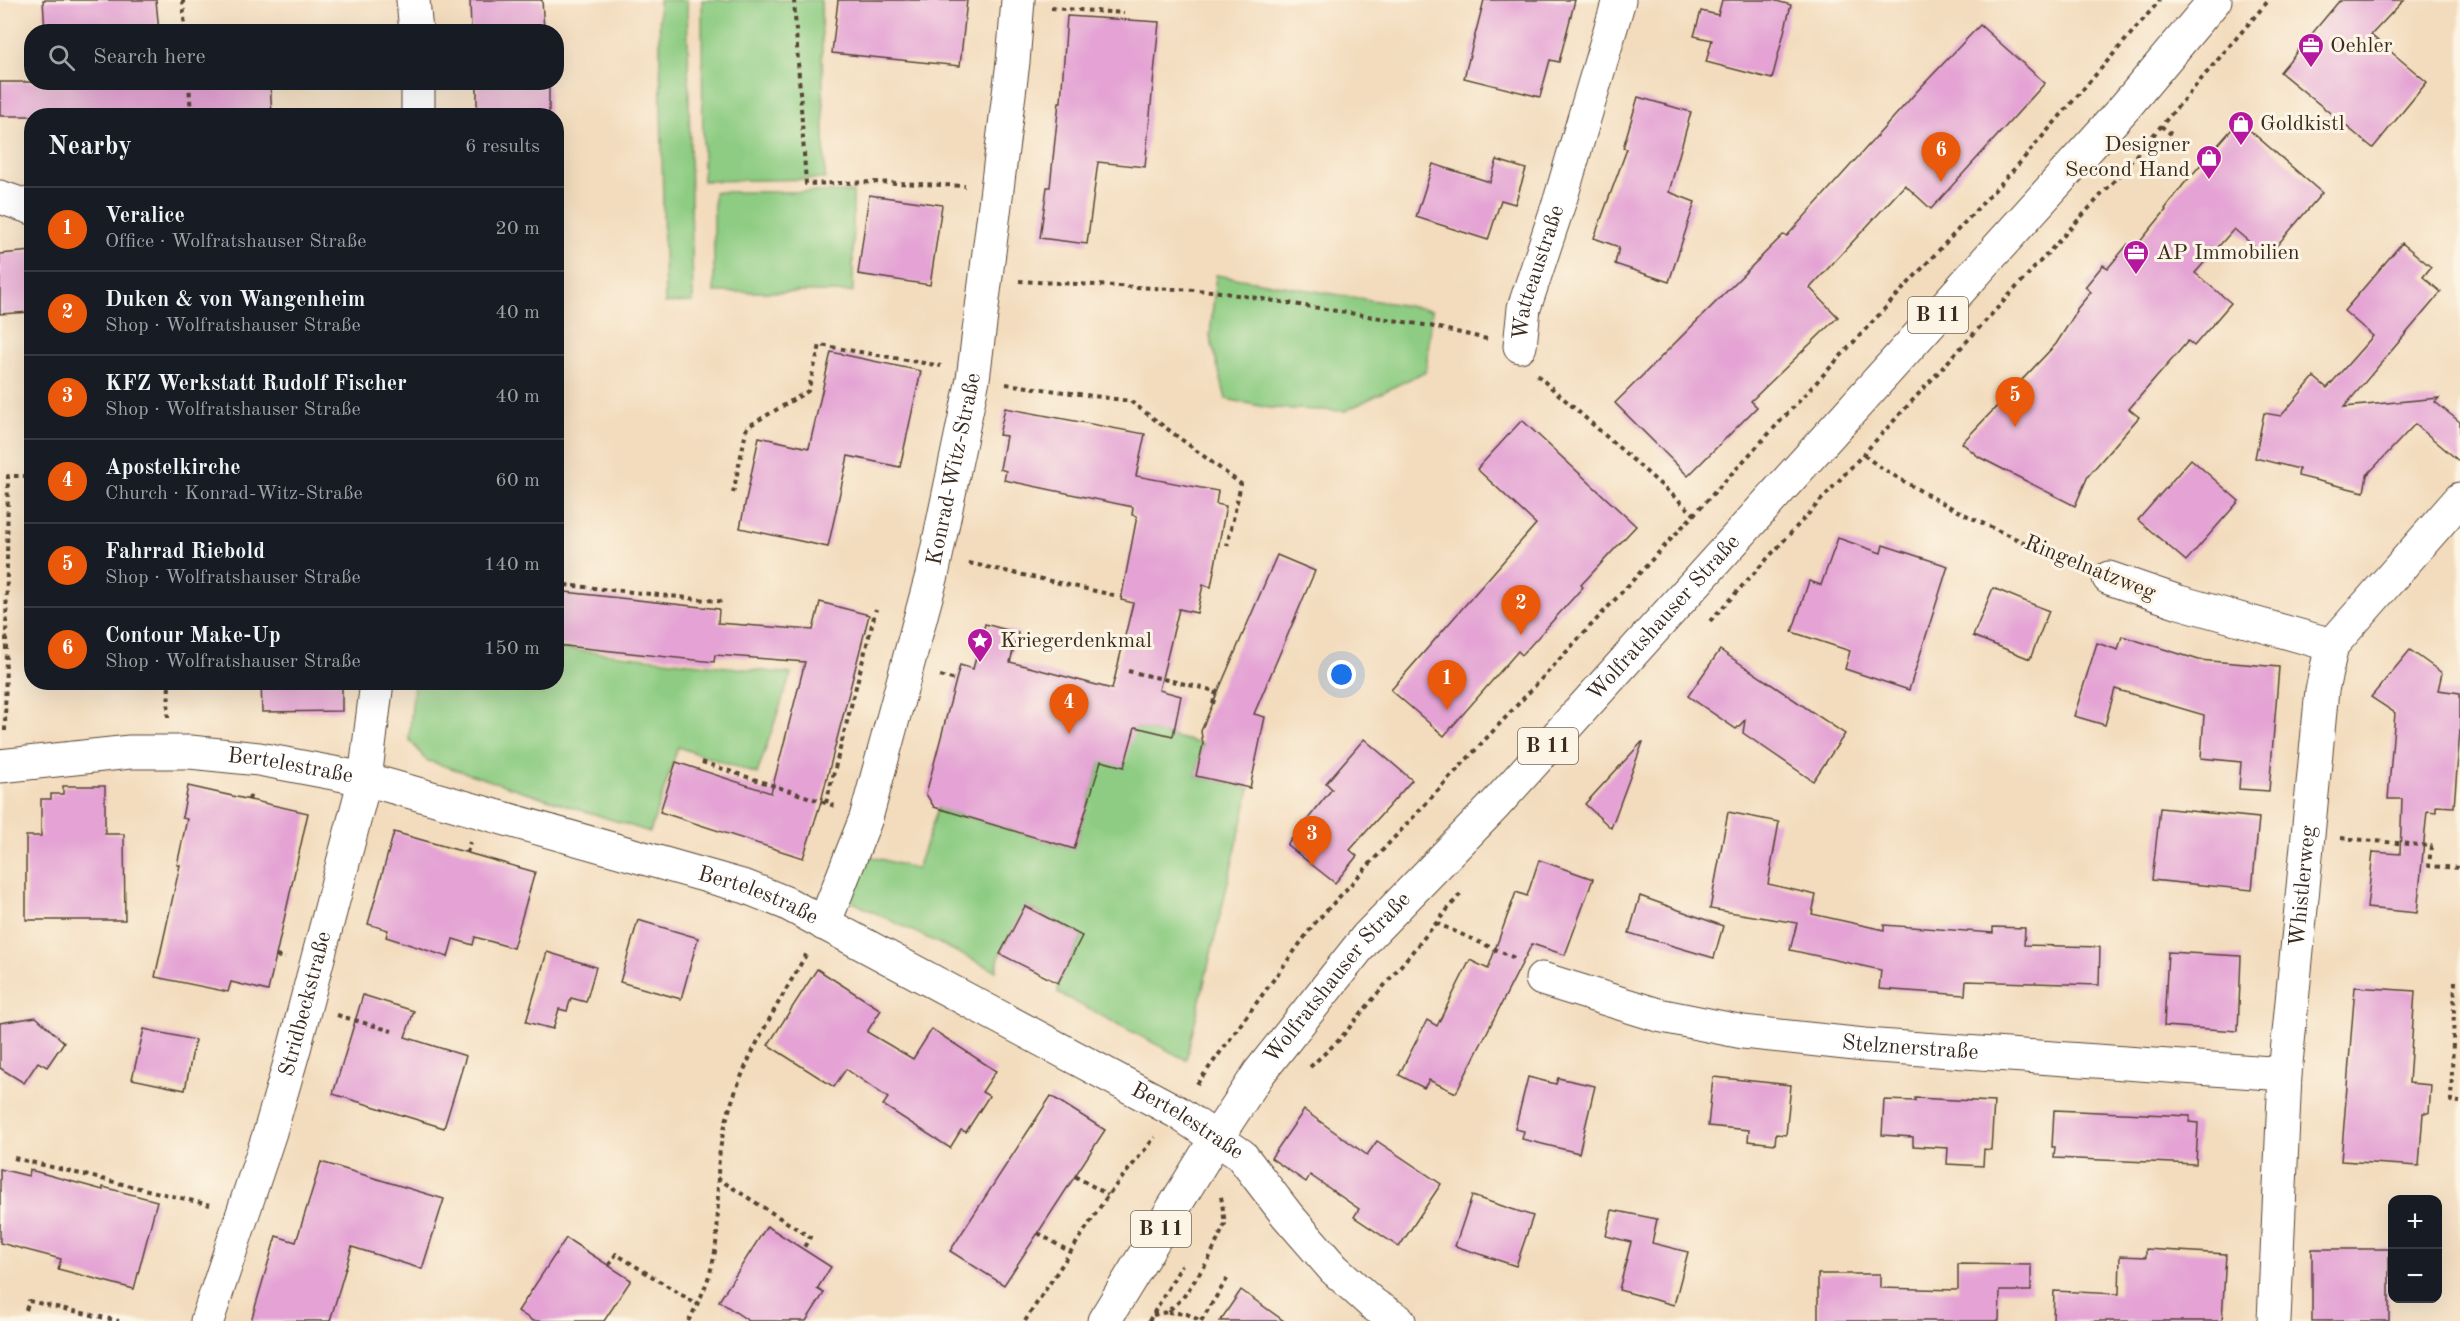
<!DOCTYPE html>
<meta charset="utf-8">
<style>
body{margin:0;font-family:"Old Standard TT",serif;background:#242831;color:#f1f3f6}
.controls{position:absolute;right:18px;bottom:18px;display:grid;overflow:hidden;border-radius:12px;box-shadow:0 6px 24px #0002}
.controls button{width:54px;height:54px;display:grid;place-items:center;padding:0;border:0;border-bottom:2px solid #363941;background:#171b24;color:#f1f3f6;font:30px sans-serif}
.you{position:absolute;left:1342px;top:675px;width:21px;height:21px;margin:-15px;border:4px solid #fff;border-radius:50%;background:#1a73e8;box-shadow:0 0 0 9px #1a73e833}
.badge{display:grid;place-items:center;width:39px;height:39px;border-radius:50%;background:#ea580c;color:#fff;font-size:20px;font-weight:700}
.pin{position:absolute;translate:-50% -50px;filter:drop-shadow(0 2px 3px #0008)}
.pin::after{content:'';position:absolute;top:32px;width:21px;height:18px;background:inherit;clip-path:polygon(0 0,100% 0,50% 100%)}
.list{margin:0;padding:0;list-style:none}
h2{display:flex;justify-content:space-between;align-items:center;height:78px;margin:0;padding:0 24px;font-size:26px}
h2 small{font-size:20px;font-weight:400;color:#9ea1a6}
.list li{display:grid;grid-template-columns:39px 1fr auto;gap:18px;align-items:center;box-sizing:border-box;height:84px;padding:0 24px;border-top:2px solid #363941}
.list b{display:block;font-size:22px;white-space:nowrap}
.list p{margin:0;font-size:20px;white-space:nowrap;color:#9ea1a6}
.list em{font-size:20px;font-style:normal;color:#9ea1a6}
.icon{flex:none;width:33px;height:33px;fill:none;stroke:currentColor;stroke-width:2;stroke-linecap:round;stroke-linejoin:round}
.map{position:relative;flex:none;width:2460px;height:1321px;overflow:hidden}
.search{position:absolute;background:#171b24;box-shadow:0 6px 24px #0002;left:24px;top:24px;width:540px;height:66px;display:flex;align-items:center;gap:15px;box-sizing:border-box;padding:0 21px;border-radius:24px;color:#9ea1a6;font-size:22px}
.panel{position:absolute;background:#171b24;box-shadow:0 6px 24px #0002;left:24px;top:108px;width:540px;height:582px;border-radius:24px}
.map>svg:first-child{display:block}
.green{fill:#8dcc82;stroke:#647b50;stroke-width:1.5}
.building{fill:#e4a3d4}
.lines{fill:none;stroke-linecap:round;stroke-linejoin:round}
.minor-casing{stroke:#574536;stroke-width:35}
.primary-casing{stroke:#574536;stroke-width:35}
.path{stroke:#574536;stroke-width:4;stroke-dasharray:4.5 4.5;stroke-linecap:butt}
.minor{stroke:#fff;stroke-width:33}
.primary{stroke:#fff;stroke-width:33}
.labels{text-anchor:middle;dominant-baseline:central;stroke-width:6;stroke-linejoin:round;paint-order:stroke}
.shield{fill:#fcf5e5;stroke:#75675a;stroke-width:1.5}
.shield-label{font-size:21px;font-weight:bold;fill:#3b2a1e}
.poi-label{font-size:22px;fill:#3b2a1e;stroke:#fcf5e5;text-anchor:start}
.street-label{font-size:22px;fill:#3b2a1e;stroke:#fcf5e5}
</style>
<div class="map">
<svg width="2460" height="1321" viewBox="0 0 2460 1321">
<rect width="100%" height="100%" fill="#fcf5e5"/>
<filter id="ink" filterUnits="userSpaceOnUse"><feTurbulence type="fractalNoise" baseFrequency=".0167" numOctaves="2"/><feDisplacementMap in="SourceGraphic" scale="12" xChannelSelector="R" yChannelSelector="G"/><feConvolveMatrix kernelMatrix="1 2 1 2 8 2 1 2 1" color-interpolation-filters="sRGB"/></filter>
<filter id="wash" filterUnits="userSpaceOnUse"><feTurbulence type="fractalNoise" baseFrequency=".008" numOctaves="4" result="noise"/><feDisplacementMap in="SourceGraphic" scale="24" xChannelSelector="R" yChannelSelector="G"/><feGaussianBlur stdDeviation="1.35" result="paint"/><feColorMatrix in="noise" values="0 0 0 0 0 0 0 0 0 0 0 0 0 0 0 0 0 1.4 0 .05"/><feComposite in="paint" operator="in"/></filter>
<g filter="url(#wash)">
<rect width="100%" height="100%" fill="#f3dcbd"/>
<!-- green -->
<g class="green">
<path d="M659,0H687L693,302L665,303Z"/>
<path d="M702,0H821L825,179L703,181Z"/>
<rect x="714" y="192" width="139" height="100"/>
<path d="M1216,275L1432,310L1426,371L1345,411L1270,408L1226,399L1210,336Z"/>
<path d="M557,648L791,674L757,774L678,747L650,832L426,760L409,739L414,683L556,682Z"/>
<path d="M1135,727L1203,744L1196,776L1250,788L1186,1060L1058,993V983L1082,936L1026,906L1000,953L996,971L844,898L862,854L917,869L938,808L1074,849L1101,761Z"/>
</g>
<g id="blocks">
<!-- building -->
<g class="building">
<path d="M43,0H156L159,32H45Z"/>
<path d="M470,0H542L544,29L471,31Z"/>
<path d="M838,0H967L960,66L832,53Z"/>
<path d="M1484,0H1575L1559,62L1550,60L1540,97L1464,78Z"/>
<path d="M1722,0H1773L1791,5L1772,79L1706,62L1712,40L1694,36L1701,11L1718,15Z"/>
<path d="M2340,0H2404L2371,35L2427,82L2373,148L2280,72Z"/>
<path d="M1067,16L1159,22L1145,167L1098,162L1087,244L1040,238L1047,187H1050L1059,102H1061Z"/>
<path d="M1980,25L2045,83L1931,209L1905,185L1810,288L1838,317L1751,401L1757,407L1688,476L1615,403L1783,235L1787,236L1920,88Z"/>
<path d="M0,82H270L272,116H0Z"/>
<rect x="477" y="82" width="72" height="34"/>
<path d="M1638,97L1691,112L1669,192L1695,202L1669,282L1615,264L1619,247L1594,238L1627,149L1623,148Z"/>
<path d="M2239,121L2322,193L2267,257L2234,229L2195,273L2231,303L2194,346L2188,341L2129,409L2139,417L2088,476L2075,506L1979,457L1962,443L2056,344L2077,311L2076,310L2091,292L2085,287L2103,265L2108,268L2128,244L2134,249L2166,210L2165,209L2183,185Z"/>
<path d="M1497,160L1526,169L1515,204L1501,200L1488,240L1416,217L1433,164L1490,182Z"/>
<path d="M869,195L942,205L930,285L858,274Z"/>
<path d="M2402,243L2431,267L2423,277L2441,292L2344,407L2439,398L2435,402L2460,422V462L2415,424L2367,475L2364,492L2298,476L2299,469L2255,458L2264,413L2281,416L2314,377L2327,388L2373,336L2344,311Z"/>
<path d="M32,251V312L0,314V254Z"/>
<path d="M831,352L921,371L900,467L848,456L828,547L740,528L759,437L809,448Z"/>
<path d="M1005,408L1145,434L1136,476L1218,491L1216,504L1226,506L1211,587L1203,585L1197,613L1179,609L1159,690L1181,696L1173,736L1135,727L1124,767L1101,761L1074,849L934,807L926,794L960,665L973,669L985,624L1018,633L1010,662L1112,689L1133,603L1121,600L1137,516L1132,515L1133,507L1004,480L1006,471L1000,469L1006,436L999,435Z"/>
<path d="M1522,420L1636,526L1581,585L1583,587L1522,655L1518,651L1444,736L1391,690L1536,524L1477,469Z"/>
<path d="M2191,459L2239,501L2186,561L2138,520Z"/>
<path d="M1838,538L1881,553L1883,545L1948,566L1909,690L1845,669L1850,651L1792,632L1809,581L1821,585Z"/>
<path d="M1277,555L1315,571L1254,714L1265,717L1250,788L1196,776L1203,744L1201,731Z"/>
<path d="M1993,588L2049,611L2030,659L1973,636Z"/>
<path d="M556,591L719,609L718,623L813,630L820,602L869,615L820,805L803,858L660,812L676,762L771,793L805,662L715,655L714,662L556,645Z"/>
<path d="M2122,636L2199,660L2279,667L2269,791L2239,789L2241,762L2201,758L2204,715L2115,689L2105,725L2074,716L2097,643L2118,650Z"/>
<path d="M1720,650L1845,734L1813,781L1743,733L1745,720L1736,729L1688,696Z"/>
<path d="M2410,650L2442,673L2438,690L2460,693V731L2454,807L2436,806V812L2427,811L2417,913L2367,908L2373,852L2400,854L2402,799H2388L2395,713L2371,697Z"/>
<path d="M261,682H342V711L262,712Z"/>
<path d="M1364,739L1412,780L1350,850L1357,856L1335,883L1287,845L1332,789L1326,783Z"/>
<path d="M1642,742H1643L1611,828L1585,804Z"/>
<path d="M63,786H105V834H124L125,920H26V836H41V799H51V794H63Z"/>
<path d="M188,786L308,813L268,991L231,982L228,992L155,977L180,865H177L187,819L182,818Z"/>
<path d="M2160,808L2259,818L2252,890L2152,880Z"/>
<path d="M1728,812L1779,822L1768,884L1816,895L1812,914L1884,930V925L1993,933V927L2025,928L2024,945L2100,947L2099,985L1966,981L1965,995L1879,989L1881,970L1790,950L1797,923L1710,909Z"/>
<path d="M394,832L535,872L513,948L475,937L473,945L453,939L448,957L386,937L388,930L368,924Z"/>
<path d="M1539,860L1593,879L1565,955L1532,944L1456,1093L1429,1080L1424,1088L1399,1075L1427,1020L1437,1026L1470,960L1488,969L1516,892L1527,896Z"/>
<path d="M1640,896L1723,926L1714,958L1629,933Z"/>
<path d="M1025,906L1082,936L1058,983L1000,954Z"/>
<path d="M638,920L698,938L681,999L620,982Z"/>
<path d="M547,952L596,967L586,1002L571,998L567,1011L559,1009L553,1029L526,1022Z"/>
<path d="M2168,952L2241,956L2238,1031L2164,1026Z"/>
<path d="M817,969L881,1010L867,1032L913,1059L932,1029L996,1071L982,1092L989,1096L966,1132L961,1130L950,1148L883,1105L888,1098L846,1069L834,1087L768,1045Z"/>
<path d="M2355,987L2415,991L2409,1083L2431,1085L2429,1113H2423L2419,1166L2341,1161Z"/>
<path d="M363,995L414,1011L405,1037L466,1056L444,1128L333,1094Z"/>
<path d="M36,1017L64,1042L47,1067L38,1062L24,1083L0,1068V1023Z"/>
<path d="M144,1029L195,1040L185,1090L132,1079Z"/>
<path d="M1528,1077L1556,1084L1558,1078L1595,1086L1579,1153L1522,1139L1524,1131L1515,1129Z"/>
<path d="M1713,1077L1791,1085L1786,1135L1776,1134L1775,1144L1748,1141L1749,1130L1708,1126Z"/>
<path d="M1051,1096L1105,1130L1004,1285L950,1251Z"/>
<path d="M1915,1098L1994,1102L1991,1150L1984,1149L1983,1166L1947,1164L1948,1148L1913,1146V1137L1882,1135L1884,1100L1915,1101Z"/>
<path d="M1304,1110L1367,1155L1377,1141L1441,1184L1399,1247L1354,1217L1359,1209L1310,1175L1306,1182L1271,1158Z"/>
<path d="M2054,1110L2190,1116L2189,1122L2198,1123L2196,1164L2054,1158L2055,1147H2052Z"/>
<path d="M321,1162L444,1199L422,1269L352,1247L330,1321H251L276,1236L296,1242Z"/>
<path d="M0,1169L29,1176L30,1170L103,1190V1187L157,1201L134,1289L58,1269L61,1259L0,1243Z"/>
<path d="M1472,1196L1533,1216L1516,1266L1455,1246Z"/>
<path d="M1612,1210L1657,1219L1652,1243L1688,1252L1674,1305L1619,1290L1631,1242L1606,1236Z"/>
<path d="M767,1226L831,1267L817,1289L824,1293L806,1321H749L719,1301Z"/>
<path d="M566,1238L631,1280L604,1321H533L518,1311Z"/>
<path d="M2146,1249L2226,1254L2222,1321H2053L2054,1291L2119,1294L2120,1256L2146,1257Z"/>
<rect x="2312" y="1249" width="77" height="72"/>
<path d="M1958,1264L2031,1265V1291H2000L1999,1321H1818V1274H1880V1288L1958,1290Z"/>
<path d="M1241,1290L1284,1321H1220Z"/>
</g>
</g>
</g>
<g filter="url(#ink)">
<use href="#blocks" fill-opacity="0" stroke="#574536" stroke-width="1.5"/>
<g class="lines">
<defs>
<g id="minor">
<path d="M413,0L416,32"/>
<path d="M418,82V116"/>
<path d="M0,197L32,208"/>
<path id="s1" d="M1520,346L1524,308L1561,197L1619,0"/>
<path d="M2109,578L2179,602L2332,645"/>
<path id="s2" d="M0,766L130,752H190L259,759L365,779L746,887L786,903L1177,1112L1241,1155L1287,1215L1334,1269L1374,1305L1399,1321"/>
<path id="s3" d="M824,924L866,818L932,575L973,379L1013,62L1018,0"/>
<path id="s4" d="M1542,979L1658,1015L1743,1032L1864,1045L2285,1074"/>
<path id="s5" d="M207,1321L270,1132L294,1049L365,779L377,682"/>
<path id="s6" d="M2274,1321L2285,1074L2322,690L2332,645L2460,499"/>
</g>
<g id="primary">
<path id="s7" d="M1104,1321L1217,1137L1259,1073L1367,937L1495,805L1589,701L2125,107L2215,0"/>
</g>
</defs>
<!-- minor casing -->
<use href="#minor" class="minor-casing"/>
<!-- primary casing -->
<use href="#primary" class="primary-casing"/>
<!-- path -->
<g class="path">
<path d="M183,0L185,32"/>
<path d="M794,0L806,184L874,182L965,186"/>
<path d="M1051,8L1124,13"/>
<path d="M189,82L191,116"/>
<path d="M2161,126L2171,134"/>
<path d="M1019,281L1213,291L1430,326L1487,339"/>
<path d="M1537,375L1695,515"/>
<path d="M1006,384L1130,401L1241,484L1227,546"/>
<path d="M1864,455C1881,469 1900,479 1919,490C1970,519 2024,543 2078,565"/>
<path d="M733,493L747,427L808,391L820,345L941,366"/>
<path d="M969,563L1118,596"/>
<path d="M556,584L726,602"/>
<path d="M1710,621L2114,181L2269,0"/>
<path d="M1128,671L1216,691L1213,704"/>
<path d="M940,676L956,680"/>
<path d="M168,718L169,682"/>
<path d="M5,731L8,476H32"/>
<path d="M702,762L835,806"/>
<path d="M249,800L251,792"/>
<path d="M826,803L876,609"/>
<path d="M2341,838L2431,846L2429,866L2460,868"/>
<path d="M467,853L470,842"/>
<path d="M1436,923L1517,959"/>
<path d="M276,956L285,958"/>
<path d="M2455,981L2451,1101L2460,1102"/>
<path d="M337,1015L392,1031"/>
<path d="M1310,1067L1339,1040L1462,892"/>
<path d="M1197,1084L1315,923L2017,166L2160,0"/>
<path d="M14,1158L210,1205"/>
<path d="M1075,1176L1108,1195"/>
<path d="M717,1178L810,1237L803,1249"/>
<path d="M1038,1233L1070,1252"/>
<path d="M609,1265L616,1254L698,1305"/>
<path d="M26,1310L29,1301L119,1321"/>
<path d="M1168,1312L1187,1314L1201,1321"/>
<path d="M1153,1315L1167,1312L1182,1299L1208,1261L1225,1224L1221,1196"/>
<path d="M688,1321C702,1298 713,1271 716,1244C720,1211 715,1177 721,1144C733,1075 773,1013 807,953"/>
<path d="M1025,1321L1108,1195L1155,1137"/>
<path d="M1149,1321L1182,1265"/>
<path d="M1201,1321L1229,1276"/>
</g>
<!-- minor -->
<use href="#minor" class="minor"/>
<!-- primary -->
<use href="#primary" class="primary"/>
</g>
</g>
<!-- icons -->
<defs>
<symbol id="office-pin" viewBox="-11 -11 22 30"><path d="M0 17L-7.5 6A9.5 9.5 0 1 1 7.5 6Z" fill="#b5179e" stroke="#fcf5e5"/><path d="M-6-3h4V-5.5h4V-3h4V5H-6ZM-1-4.5V-3h2v-1.5ZM-6 0V1H6V0Z" fill="#fff"/></symbol>
<symbol id="shop-pin" viewBox="-11 -11 22 30"><path d="M0 17L-7.5 6A9.5 9.5 0 1 1 7.5 6Z" fill="#b5179e" stroke="#fcf5e5"/><path d="M-5-2.5h2.3a2.7 3.5 0 0 1 5.4 0H5L5.5 6h-11ZM-1.5-2.5h3a1.5 2.3 0 0 0-3 0Z" fill="#fff"/></symbol>
<symbol id="sight-pin" viewBox="-11 -11 22 30"><path d="M0 17L-7.5 6A9.5 9.5 0 1 1 7.5 6Z" fill="#b5179e" stroke="#fcf5e5"/><path d="M0-6L1.8-2.2L6-1.7L2.9 1.2L3.7 5.4L0 3.3L-3.7 5.4L-2.9 1.2L-6-1.7L-1.8-2.2Z" fill="#fff"/></symbol>
</defs>
<g fill-rule="evenodd">
<use href="#office-pin" x="2296" y="31" width="30" height="40"/>
<use href="#shop-pin" x="2226" y="109" width="30" height="40"/>
<use href="#shop-pin" x="2194" y="143" width="30" height="40"/>
<use href="#office-pin" x="2121" y="238" width="30" height="40"/>
<use href="#sight-pin" x="965" y="626" width="30" height="40"/>
</g>
<g class="labels">
<!-- shield labels -->
<g class="shield">
<rect x="1908" y="297" width="60" height="36" rx="4.5"/>
<rect x="1518" y="728" width="60" height="36" rx="4.5"/>
<rect x="1131" y="1211" width="60" height="36" rx="4.5"/>
</g>
<g class="shield-label">
<text x="1938" y="315">B 11</text>
<text x="1548" y="746">B 11</text>
<text x="1161" y="1229">B 11</text>
</g>
<!-- poi labels -->
<g class="poi-label">
<text x="2330" y="46">Oehler</text>
<text x="2260" y="124">Goldkistl</text>
<text x="2190" y="145" text-anchor="end">Designer<tspan x="2190" dy="25">Second Hand</tspan></text>
<text x="2156" y="253">AP Immobilien</text>
<text x="1000" y="641">Kriegerdenkmal</text>
</g>
<!-- street labels -->
<g class="street-label">
<text stroke="none"><textPath href="#s1" startOffset="76">Watteaustraße</textPath></text>
<text stroke="none"><textPath href="#s3" startOffset="474">Konrad-Witz-Straße</textPath></text>
<text transform="translate(2090 568) rotate(22)">Ringelnatzweg</text>
<text stroke="none"><textPath href="#s7" startOffset="902">Wolfratshauser Straße</textPath></text>
<text stroke="none"><textPath href="#s2" startOffset="292">Bertelestraße</textPath></text>
<text stroke="none"><textPath href="#s6" startOffset="436">Whistlerweg</textPath></text>
<text stroke="none"><textPath href="#s2" startOffset="778">Bertelestraße</textPath></text>
<text stroke="none"><textPath href="#s7" startOffset="416">Wolfratshauser Straße</textPath></text>
<text stroke="none"><textPath href="#s5" startOffset="332">Stridbeckstraße</textPath></text>
<text stroke="none"><textPath href="#s4" startOffset="376">Stelznerstraße</textPath></text>
<text stroke="none"><textPath href="#s2" startOffset="1264">Bertelestraße</textPath></text>
</g>
</g>
</svg>
<div class="controls">
<button>+</button>
<button>−</button>
</div>
<div class="you"></div>
<div class="pin badge" style="left:1447px;top:710px">1</div>
<div class="pin badge" style="left:1521px;top:635px">2</div>
<div class="pin badge" style="left:1312px;top:866px">3</div>
<div class="pin badge" style="left:1069px;top:734px">4</div>
<div class="pin badge" style="left:2015px;top:427px">5</div>
<div class="pin badge" style="left:1941px;top:182px">6</div>
<div class="search"><svg class="icon" aria-label="search" viewBox="0 0 24 24"><circle cx="10" cy="10" r="6"/><path d="M15 15l6 6"/></svg>Search here</div>
<section class="panel">
<h2>Nearby<small>6 results</small></h2>
<ul class="list">
<li><span class="badge">1</span><div><b>Veralice</b><p>Office · Wolfratshauser Straße</p></div><em>20 m</em></li>
<li><span class="badge">2</span><div><b>Duken &amp; von Wangenheim</b><p>Shop · Wolfratshauser Straße</p></div><em>40 m</em></li>
<li><span class="badge">3</span><div><b>KFZ Werkstatt Rudolf Fischer</b><p>Shop · Wolfratshauser Straße</p></div><em>40 m</em></li>
<li><span class="badge">4</span><div><b>Apostelkirche</b><p>Church · Konrad-Witz-Straße</p></div><em>60 m</em></li>
<li><span class="badge">5</span><div><b>Fahrrad Riebold</b><p>Shop · Wolfratshauser Straße</p></div><em>140 m</em></li>
<li><span class="badge">6</span><div><b>Contour Make-Up</b><p>Shop · Wolfratshauser Straße</p></div><em>150 m</em></li>
</ul>
</section>
</div>
